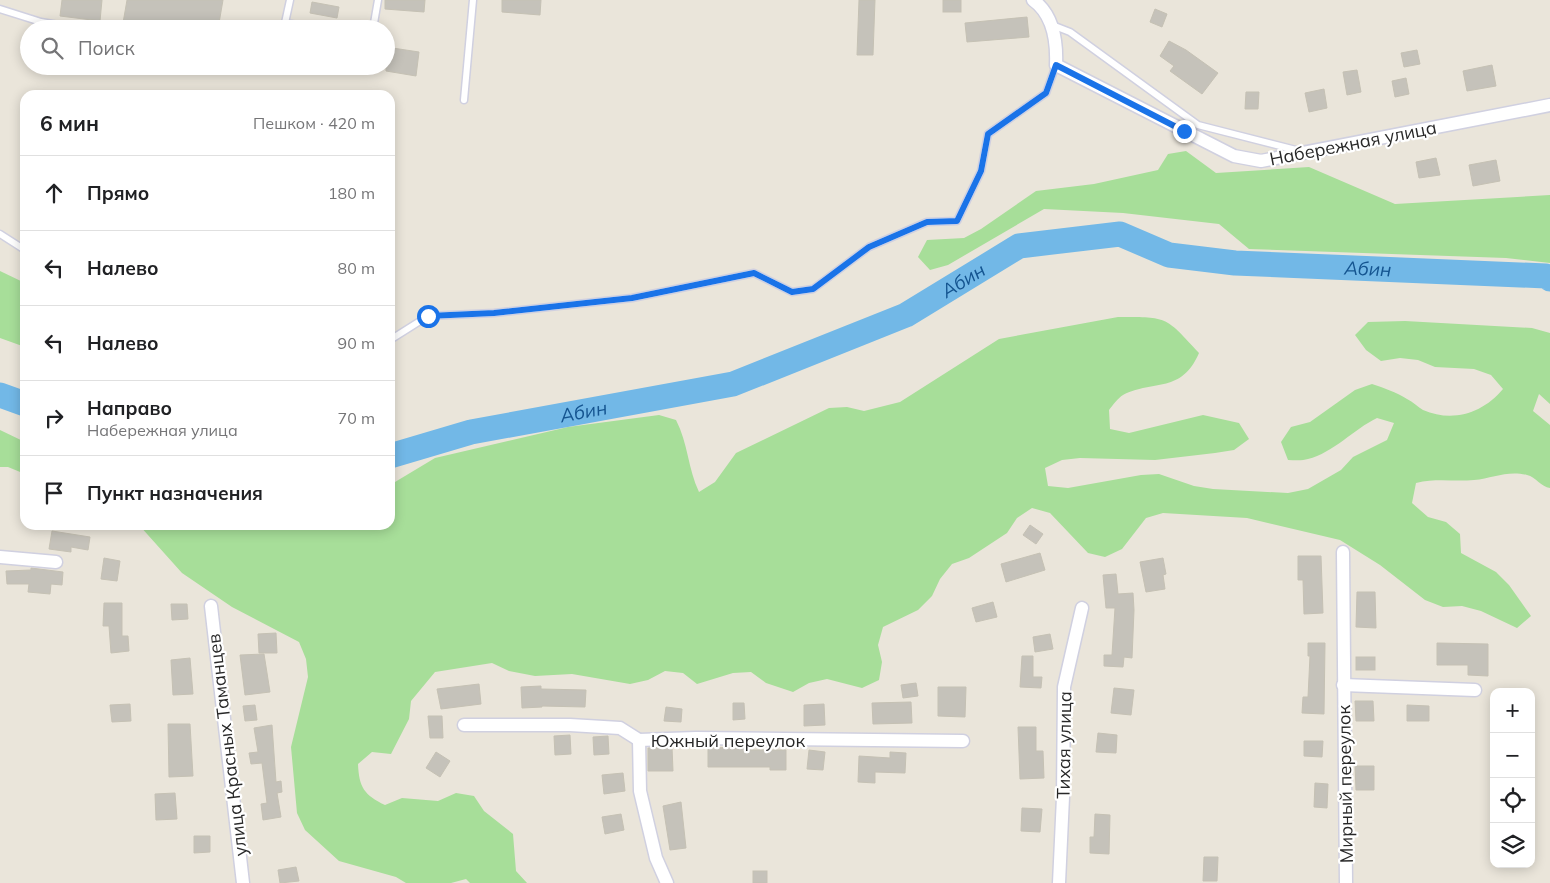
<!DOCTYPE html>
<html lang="ru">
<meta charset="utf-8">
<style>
body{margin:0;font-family:Mulish,sans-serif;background:#f6f6f6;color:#202124}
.controls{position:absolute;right:15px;bottom:15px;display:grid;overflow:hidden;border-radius:10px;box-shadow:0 2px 12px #0003}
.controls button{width:45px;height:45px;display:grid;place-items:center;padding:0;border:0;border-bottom:1px solid #e0e0e0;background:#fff;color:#202124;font:25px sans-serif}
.stop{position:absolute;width:15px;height:15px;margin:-11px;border:4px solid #1a73e8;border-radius:50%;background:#fff}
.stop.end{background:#1a73e8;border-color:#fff;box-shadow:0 1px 5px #0008}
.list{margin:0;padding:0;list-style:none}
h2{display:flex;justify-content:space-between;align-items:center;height:65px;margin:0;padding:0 20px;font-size:21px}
h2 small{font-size:16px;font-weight:400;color:#757577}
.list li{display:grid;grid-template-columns:32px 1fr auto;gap:15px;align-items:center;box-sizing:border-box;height:75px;padding:0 20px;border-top:1px solid #e0e0e0}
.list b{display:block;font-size:19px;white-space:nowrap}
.list p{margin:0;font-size:16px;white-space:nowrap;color:#757577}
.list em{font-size:16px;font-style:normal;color:#757577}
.icon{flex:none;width:28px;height:28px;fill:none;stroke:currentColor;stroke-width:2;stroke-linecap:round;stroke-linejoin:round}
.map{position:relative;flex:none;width:1550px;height:883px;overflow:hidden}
.search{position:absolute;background:#fff;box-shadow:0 2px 12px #0003;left:20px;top:20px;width:375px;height:55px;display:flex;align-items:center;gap:12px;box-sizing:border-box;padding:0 18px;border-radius:28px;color:#757577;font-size:19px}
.panel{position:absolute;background:#fff;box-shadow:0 2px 12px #0003;left:20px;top:90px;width:375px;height:440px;border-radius:15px}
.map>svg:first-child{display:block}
.green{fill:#a7de99}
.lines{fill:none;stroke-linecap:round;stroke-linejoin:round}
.river{stroke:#72b8e7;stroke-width:25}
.building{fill:#c5c2ba;stroke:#c5c1b4}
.service-casing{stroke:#d0d0e0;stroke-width:9}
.minor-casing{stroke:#d0d0e0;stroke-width:15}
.service{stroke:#fff;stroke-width:6}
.minor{stroke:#fff;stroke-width:12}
.route{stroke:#1a73e8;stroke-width:6}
.labels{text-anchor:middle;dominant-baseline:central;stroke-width:4.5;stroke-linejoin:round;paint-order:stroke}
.street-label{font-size:18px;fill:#282828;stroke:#fff}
.water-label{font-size:19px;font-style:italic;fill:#145490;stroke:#fff}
</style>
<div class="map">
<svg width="1550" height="883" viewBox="0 0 1550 883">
<rect width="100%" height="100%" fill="#eae5da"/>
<!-- green -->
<g class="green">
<path d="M1186,151L1216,173L1309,167L1395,204L1550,195V263L1506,258L1249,249L1219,224L1123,213L1044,209L948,265L930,270L918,257L927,240L964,238L981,229L1036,191L1094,184L1158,170L1168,154Z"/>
<path d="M0,271L25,283V347L0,338Z"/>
<path d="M1118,317C1168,317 1165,316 1199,353C1181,394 1155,379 1123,395C1118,398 1113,405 1109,410L1110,429L1129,433L1203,415L1239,423L1249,439L1234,450L1215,453L1155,460L1080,458L1062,460L1045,468L1048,486L1068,488L1141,475L1159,474L1194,486L1213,489L1288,493L1308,489L1341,470L1353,457L1387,440L1394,423L1377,418C1354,429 1333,453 1308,459C1302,461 1294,460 1288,460L1281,442L1291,427L1310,422L1355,390L1372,384C1384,388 1396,392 1407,399C1413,402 1418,407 1423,410C1453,423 1483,413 1503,389L1491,375L1474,369L1435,367L1418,360L1400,358L1381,361L1366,350L1355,335L1368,322L1405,321L1532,328L1550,333V404L1539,394L1533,411L1550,425V488C1541,487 1536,477 1527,475C1508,470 1493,478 1474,480C1454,482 1437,478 1416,483L1412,503L1428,517L1446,522L1460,534L1461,553L1496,572L1509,585L1531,616L1517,628L1481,611L1462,606L1443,607L1425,600L1380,565L1340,540L1247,518L1163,513L1146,518L1122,549L1105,557L1088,553L1050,513L1032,508L1017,518L1007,533L969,558L952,564L940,579L932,596L918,610L883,627L878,645L882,662L879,680L862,688L827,679L809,683L793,692L766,683L751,672L733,673L697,684L683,673L665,671L648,680L630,684L572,674L535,676L509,671L492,663L435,672L411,701L409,719L391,754L372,752L358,764C359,787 364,795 385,805L402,798L438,801L456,793L474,796L484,811L513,834L516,871L527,883H470L466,879L451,883H406L396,877L339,861L305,830L297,813L291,747L308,677L306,659L299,642L232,607L182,573L139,525H390V485L435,458L568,427L659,415L676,420C688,443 688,469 699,492L715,482L736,453L829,408L847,407L864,411L900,402L999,339Z"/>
<path d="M0,430L25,442V474L8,467H0Z"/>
</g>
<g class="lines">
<!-- river -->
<g class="river">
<path d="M0,395L25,404"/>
<path id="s1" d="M390,456L471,432L733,384L906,315L1019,246L1120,234L1169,255L1235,263L1546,276L1550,279"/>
</g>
</g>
<!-- building -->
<g class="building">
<path d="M62,0H102L100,21L60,16Z"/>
<path d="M127,0H223L218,29H156L123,23Z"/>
<path d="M385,0H425L424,12L385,9Z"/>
<path d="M502,0H541L540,15L502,12Z"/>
<path d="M859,0H875L873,55H857Z"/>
<rect x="943" y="0" width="18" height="12"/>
<path d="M312,2L339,7L337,18L310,13Z"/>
<path d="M1155,9L1167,14L1162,27L1150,22Z"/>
<path d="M1027,17L1029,37L967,42L965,23Z"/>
<path d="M1169,41L1186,50L1218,73L1202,94L1170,71L1174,66L1160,56Z"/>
<path d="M386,47L419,52L416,76L386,71Z"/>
<path d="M1417,50L1420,64L1404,67L1401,53Z"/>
<path d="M1492,65L1496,86L1467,91L1463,71Z"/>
<path d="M1357,70L1361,92L1347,95L1343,72Z"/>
<path d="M1406,78L1409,94L1395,97L1392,81Z"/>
<path d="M1324,89L1327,108L1309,112L1305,93Z"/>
<path d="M1246,92H1259L1258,109H1245Z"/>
<path d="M1436,158L1440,175L1419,178L1416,162Z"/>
<path d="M1496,160L1500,181L1473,186L1469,165Z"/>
<path d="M1030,525L1043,534L1036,544L1023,535Z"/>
<path d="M52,531L90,537L88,550L71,547V552L49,549Z"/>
<path d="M1040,553L1045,570L1006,582L1001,564Z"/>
<path d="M1298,556H1321L1323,613L1304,614L1303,580H1298Z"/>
<path d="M104,558L120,561L117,581L101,579Z"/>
<path d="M1163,558L1166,574L1163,575L1165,589L1146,592L1140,562Z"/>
<path d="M31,568L63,572L62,585L51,584L50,594L28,592L29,584H7L6,571L31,570Z"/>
<path d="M1116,574L1118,594L1133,593L1134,610L1132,658L1124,657L1123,667L1104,666V655H1112L1115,608H1106L1103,575Z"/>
<path d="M1357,592H1375L1376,628L1356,627Z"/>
<path d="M993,602L997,617L976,622L972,608Z"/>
<path d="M104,603H122V636H128L129,651L111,653L109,626H103Z"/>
<path d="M171,604H187L188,619L172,620Z"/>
<path d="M276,633L277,653H259L258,634Z"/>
<path d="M1050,634L1053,649L1035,652L1033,637Z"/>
<path d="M1308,643H1325L1324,714L1302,713L1303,697H1308L1310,656H1308Z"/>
<path d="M1437,643L1488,644V676L1468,675V665H1437Z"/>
<path d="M264,654L270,692L245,695L240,655Z"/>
<path d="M1022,656H1033V677H1042L1041,688L1020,687Z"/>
<rect x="1356" y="657" width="19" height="13"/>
<path d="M190,658L193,694L173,695L171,660Z"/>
<path d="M916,683L918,696L903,698L901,685Z"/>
<path d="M479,684L481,704L441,709L437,689Z"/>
<path d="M541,686V689L586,690L585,707L542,706V707L522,708L521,687Z"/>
<path d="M938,687H966L965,717L938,716Z"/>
<path d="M1114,688L1134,690L1131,715L1111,713Z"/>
<path d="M1355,701H1373L1374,721H1356Z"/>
<path d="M911,702L912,723L873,724L872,703Z"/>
<path d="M733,703H744L745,719L733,720Z"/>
<path d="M130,704L131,721L112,722L110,705Z"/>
<path d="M824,704L825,725L804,726V705Z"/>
<path d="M255,705L257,720L245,721L243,706Z"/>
<path d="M1407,705L1429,706V721H1407Z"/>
<path d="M666,707L682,709L681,722L664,721Z"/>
<path d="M428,716H442L443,738H430Z"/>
<path d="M168,724H190L193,776L169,777Z"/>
<path d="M272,725L276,782L281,781L282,792L277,793L281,817L263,820L261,804L267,803L262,763L251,764L249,753L258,752L254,728Z"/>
<path d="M1018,727H1036V751H1043L1044,778L1020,779Z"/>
<path d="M1098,733L1117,735L1116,753L1096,752Z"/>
<path d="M570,735L571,754L555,755L554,736Z"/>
<path d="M608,736L609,754L594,755L593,737Z"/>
<path d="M1304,741H1323L1322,757L1304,756Z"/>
<path d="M672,747L673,771H648V748Z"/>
<path d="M751,747V750H786V770H770V767H708V748Z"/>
<path d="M809,750L825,752L823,770L807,769Z"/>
<path d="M436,752L450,761L440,777L426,768Z"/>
<path d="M890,752L906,753L905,773L875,772V783L858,782L859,756L890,758Z"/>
<path d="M1355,766H1374V790H1356Z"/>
<path d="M623,773L625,791L604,794L602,775Z"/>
<path d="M1315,783L1328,784L1327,808L1314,807Z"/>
<path d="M175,793L177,819L156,820L155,794Z"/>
<path d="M681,802L686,848L670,850L663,806Z"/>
<path d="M1022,808L1042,809L1040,832L1021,831Z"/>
<path d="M621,814L624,830L605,834L602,817Z"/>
<path d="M1095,814L1110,815L1109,854L1090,853V837H1094Z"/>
<path d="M194,836H210V852L194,853Z"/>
<path d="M1204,857H1218L1217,881H1203Z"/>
<path d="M296,867L299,881L280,883L278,870Z"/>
<rect x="753" y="871" width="14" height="12"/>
</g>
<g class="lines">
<defs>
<g id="service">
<path d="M290,0L285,23L322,29"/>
<path d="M0,9L41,22L81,29"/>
<path d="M1052,25L1070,32L1198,125L1300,151"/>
<path d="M373,29L378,0"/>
<path d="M464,100L473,0"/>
<path d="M0,234L25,250"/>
<path d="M390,340L428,316L494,313L632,298L754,273L792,292L813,289L869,247L927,222L957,221L981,171L988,134L1046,93L1056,65"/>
</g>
<g id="minor">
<path d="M1033,0C1054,15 1057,42 1056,65L1234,156L1261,161L1550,105"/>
<path d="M1343,552L1346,883"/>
<path d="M0,557L56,562"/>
<path d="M211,606L243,883"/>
<path d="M1343,685L1475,690"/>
<path d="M464,725H570L620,728L639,740"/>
<path d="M639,740L696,738L963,741"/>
<path d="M639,740L640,791L656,858L667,883"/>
<path d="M1059,883L1063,797L1064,687L1082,608"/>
</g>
</defs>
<!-- service casing -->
<use href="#service" class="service-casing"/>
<!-- minor casing -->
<use href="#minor" class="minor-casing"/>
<!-- service -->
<use href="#service" class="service"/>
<!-- minor -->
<use href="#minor" class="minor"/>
</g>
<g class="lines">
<!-- route -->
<path class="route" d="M428,316L494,313L632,298L754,273L792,292L813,289L869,247L927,222L957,221L981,171L988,134L1046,93L1056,65L1184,131"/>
</g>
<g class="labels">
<!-- street labels -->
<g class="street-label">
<text transform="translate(1353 143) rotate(-11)">Набережная улица</text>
<text x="728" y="740">Южный переулок</text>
<text transform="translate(227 745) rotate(-97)">улица Красных Таманцев</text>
<text transform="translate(1064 745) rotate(-89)">Тихая улица</text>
<text transform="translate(1345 784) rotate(-91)">Мирный переулок</text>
</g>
<!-- water labels -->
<g class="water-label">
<text stroke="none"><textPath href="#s1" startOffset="1024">Абин</textPath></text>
<text stroke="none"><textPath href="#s1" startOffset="604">Абин</textPath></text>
<text stroke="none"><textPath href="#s1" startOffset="199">Абин</textPath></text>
</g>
</g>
</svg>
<div class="controls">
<button>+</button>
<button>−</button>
<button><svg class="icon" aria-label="locate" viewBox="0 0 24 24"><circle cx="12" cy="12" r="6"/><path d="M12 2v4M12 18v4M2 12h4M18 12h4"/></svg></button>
<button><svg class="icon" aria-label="layers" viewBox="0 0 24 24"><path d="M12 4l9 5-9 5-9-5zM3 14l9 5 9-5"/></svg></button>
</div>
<div class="stop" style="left:428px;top:316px"></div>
<div class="stop end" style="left:1184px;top:131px"></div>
<div class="search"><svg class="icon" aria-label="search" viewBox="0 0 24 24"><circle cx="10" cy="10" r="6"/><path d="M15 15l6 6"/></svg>Поиск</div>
<section class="panel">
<h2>6 мин<small>Пешком · 420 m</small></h2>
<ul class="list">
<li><svg class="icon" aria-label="ahead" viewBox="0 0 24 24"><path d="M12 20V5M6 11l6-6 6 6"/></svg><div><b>Прямо</b></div><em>180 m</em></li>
<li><svg class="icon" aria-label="left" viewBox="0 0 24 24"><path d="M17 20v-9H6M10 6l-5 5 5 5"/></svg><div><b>Налево</b></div><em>80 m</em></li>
<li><svg class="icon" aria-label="left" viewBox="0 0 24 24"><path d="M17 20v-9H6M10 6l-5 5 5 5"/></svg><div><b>Налево</b></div><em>90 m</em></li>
<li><svg class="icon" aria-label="right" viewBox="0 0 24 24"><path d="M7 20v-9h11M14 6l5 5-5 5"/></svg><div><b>Направо</b><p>Набережная улица</p></div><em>70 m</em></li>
<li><svg class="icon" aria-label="arrive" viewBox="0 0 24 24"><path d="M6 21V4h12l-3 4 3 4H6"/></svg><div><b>Пункт назначения</b></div></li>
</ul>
</section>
</div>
